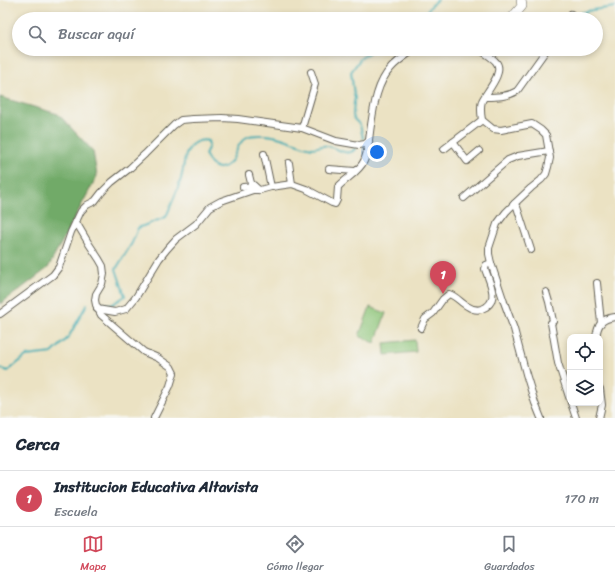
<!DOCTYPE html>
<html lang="es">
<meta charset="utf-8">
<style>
body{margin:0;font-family:Sriracha,sans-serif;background:#f6f6f7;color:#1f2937}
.controls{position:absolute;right:12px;bottom:12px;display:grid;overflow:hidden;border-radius:8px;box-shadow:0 2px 6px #0003}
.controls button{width:36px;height:36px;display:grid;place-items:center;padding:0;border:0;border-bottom:1px solid #e0e1e3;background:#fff;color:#1f2937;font:20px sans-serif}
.you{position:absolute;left:377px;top:152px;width:14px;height:14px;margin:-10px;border:3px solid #fff;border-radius:50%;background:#1a73e8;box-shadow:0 0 0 6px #1a73e833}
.badge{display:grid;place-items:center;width:26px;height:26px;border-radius:50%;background:#d1495b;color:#fff;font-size:13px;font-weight:700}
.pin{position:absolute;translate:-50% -33px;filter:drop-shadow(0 1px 2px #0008)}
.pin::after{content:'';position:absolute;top:21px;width:14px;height:12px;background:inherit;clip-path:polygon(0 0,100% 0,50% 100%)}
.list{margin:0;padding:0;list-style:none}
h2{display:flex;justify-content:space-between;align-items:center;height:52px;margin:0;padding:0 16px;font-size:17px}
h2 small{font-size:13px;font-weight:400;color:#747a83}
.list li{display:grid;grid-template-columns:26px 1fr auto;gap:12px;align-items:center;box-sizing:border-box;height:56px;padding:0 16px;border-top:1px solid #e0e1e3}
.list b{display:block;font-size:15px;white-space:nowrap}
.list p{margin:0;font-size:13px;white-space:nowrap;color:#747a83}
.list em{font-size:13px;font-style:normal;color:#747a83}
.icon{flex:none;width:22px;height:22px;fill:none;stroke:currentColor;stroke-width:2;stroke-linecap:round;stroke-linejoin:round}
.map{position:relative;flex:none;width:615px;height:418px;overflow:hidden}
.search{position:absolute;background:#fff;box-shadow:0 2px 6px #0003;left:12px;right:12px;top:12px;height:44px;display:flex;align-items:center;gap:10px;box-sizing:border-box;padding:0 14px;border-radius:22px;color:#747a83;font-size:15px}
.sheet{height:108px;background:#fff}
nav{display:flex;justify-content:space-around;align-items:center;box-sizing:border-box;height:56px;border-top:1px solid #e0e1e3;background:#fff;font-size:11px;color:#747a83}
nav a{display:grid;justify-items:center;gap:2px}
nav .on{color:#d1495b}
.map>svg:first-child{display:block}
.green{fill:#8cc477;stroke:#54704a}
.forest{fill:#71aa68;stroke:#466342}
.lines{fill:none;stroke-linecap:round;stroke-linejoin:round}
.stream{stroke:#39abb2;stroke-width:2}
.street-casing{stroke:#646156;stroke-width:8}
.secondary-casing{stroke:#646156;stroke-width:10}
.street{stroke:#fff;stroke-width:6}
.secondary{stroke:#fff;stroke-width:9}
</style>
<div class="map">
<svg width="615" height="418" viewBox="0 0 615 418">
<rect width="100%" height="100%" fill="#f6f6f2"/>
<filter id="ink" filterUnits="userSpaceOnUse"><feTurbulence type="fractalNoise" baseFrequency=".025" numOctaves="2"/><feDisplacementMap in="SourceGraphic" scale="8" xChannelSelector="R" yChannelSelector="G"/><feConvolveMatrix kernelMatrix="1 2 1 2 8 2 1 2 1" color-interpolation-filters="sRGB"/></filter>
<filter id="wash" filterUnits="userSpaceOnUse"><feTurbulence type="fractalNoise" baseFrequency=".012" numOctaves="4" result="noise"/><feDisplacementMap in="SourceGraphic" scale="16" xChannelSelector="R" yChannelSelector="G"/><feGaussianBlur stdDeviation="0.9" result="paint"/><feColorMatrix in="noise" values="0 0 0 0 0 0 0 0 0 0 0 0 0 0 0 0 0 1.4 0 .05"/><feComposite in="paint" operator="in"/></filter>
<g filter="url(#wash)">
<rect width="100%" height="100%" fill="#ebe2c3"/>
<!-- green -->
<g class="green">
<path d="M370,307L386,313L375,343L359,336Z"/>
<path d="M415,340L416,352L385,355L384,343Z"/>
</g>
<!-- forest -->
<path class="forest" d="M0,97L58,114L93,151L97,176L48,268L18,291L0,304Z"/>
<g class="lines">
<!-- stream -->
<g class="stream">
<path d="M419,19L423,16L435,1L438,0"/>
<path d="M575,19L580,13L592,10L615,7"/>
<path d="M363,138L360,125L354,119L353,115L354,102L355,98L354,95L351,72L361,58L374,49"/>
<path d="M98,304H113L125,296L116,269L132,243L138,228L166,217C171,205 176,194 180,182C185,169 182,145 199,141C203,140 205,140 208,141L209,146L205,154C207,158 209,162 212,165C219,171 227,167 232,160C234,158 234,154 236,152C238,146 242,140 247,137C252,134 258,135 265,135C281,135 296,145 312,148C317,148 322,145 327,146C337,147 347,158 355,149"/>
<path d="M0,368L8,371L26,356L52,353L68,338L87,304"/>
</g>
</g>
</g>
<g filter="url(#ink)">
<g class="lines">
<defs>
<g id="street">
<path d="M568,19L571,14"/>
<path d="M479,49C484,53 492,57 496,62C505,72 486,92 482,101C480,107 481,114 482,120L493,129L501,130L532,124L541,130L546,135L550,158L548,167L546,174L541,180L531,188L514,204L506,212L497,224L489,248V254L491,263L504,302L514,329L526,374L535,403L541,418"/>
<path d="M485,97C496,97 507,97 517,91L547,49"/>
<path d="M302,128L315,84L311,72"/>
<path d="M453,142L467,161L479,151"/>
<path d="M444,149L482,120"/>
<path d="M264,154L271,187"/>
<path d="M289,163L292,184"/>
<path d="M329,169L355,171"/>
<path d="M249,175L251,183L259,190"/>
<path d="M243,187L254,186"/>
<path d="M464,198L508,160L518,156L549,151"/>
<path d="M514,204L517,207L531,250"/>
<path d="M76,222L89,244L99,259L103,266L104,274L102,284L96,294L95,300L96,305L101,315L144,352L158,358L171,367L174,373L170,386L154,418"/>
<path d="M597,283L601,323"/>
<path d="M546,292L549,302L553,321"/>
<path d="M97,309L115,312L126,309L136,297L159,259L167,249L176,239L196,224L210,207L221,201L253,190H260L271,187L292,184L306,189L332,203L335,204L337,200L338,187C346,178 359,172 364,161C369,149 369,137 371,125C374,105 377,83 391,68C398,60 407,55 415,49"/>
<path d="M0,314L53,275L59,267L71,232L81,211L87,205L95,201L102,192L112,182L130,168L145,154L174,125L181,120L193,119L222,118L238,119L302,128L336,141L359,145L365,144L369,141"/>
<path d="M551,323L558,363L570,400"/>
<path d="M421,328L425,319L433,313L443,299L449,294C456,296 461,303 467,306C473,310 480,311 486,307C499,299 489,281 485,269L486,265L491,263"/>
<path d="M596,337C598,324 601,319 615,317"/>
<path d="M571,403L576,418"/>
<path d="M599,418L602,405L600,389"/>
</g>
<path id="secondary" d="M511,19L522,6L521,0"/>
</defs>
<!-- street casing -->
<use href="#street" class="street-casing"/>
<!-- secondary casing -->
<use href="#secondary" class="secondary-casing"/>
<!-- street -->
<use href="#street" class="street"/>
<!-- secondary -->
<use href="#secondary" class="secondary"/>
</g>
</g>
</svg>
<div class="controls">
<button><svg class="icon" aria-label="locate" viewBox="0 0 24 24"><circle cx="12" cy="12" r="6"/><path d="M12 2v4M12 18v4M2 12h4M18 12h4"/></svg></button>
<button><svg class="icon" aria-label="layers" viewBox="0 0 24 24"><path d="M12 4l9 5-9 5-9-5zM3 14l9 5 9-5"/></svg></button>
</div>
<div class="you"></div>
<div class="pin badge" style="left:443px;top:294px">1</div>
<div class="search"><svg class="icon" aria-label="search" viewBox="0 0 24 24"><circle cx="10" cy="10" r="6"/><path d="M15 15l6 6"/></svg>Buscar aquí</div>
</div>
<section class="sheet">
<h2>Cerca<small></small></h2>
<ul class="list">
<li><span class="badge">1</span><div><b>Institucion Educativa Altavista</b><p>Escuela</p></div><em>170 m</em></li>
</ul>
</section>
<nav>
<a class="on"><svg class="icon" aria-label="map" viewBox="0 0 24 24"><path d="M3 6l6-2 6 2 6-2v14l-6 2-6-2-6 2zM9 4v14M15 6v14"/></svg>Mapa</a>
<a><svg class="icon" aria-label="directions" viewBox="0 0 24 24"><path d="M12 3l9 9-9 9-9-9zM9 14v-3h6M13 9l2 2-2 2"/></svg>Cómo llegar</a>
<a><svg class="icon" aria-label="saved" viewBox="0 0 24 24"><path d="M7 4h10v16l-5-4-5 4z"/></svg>Guardados</a>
</nav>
